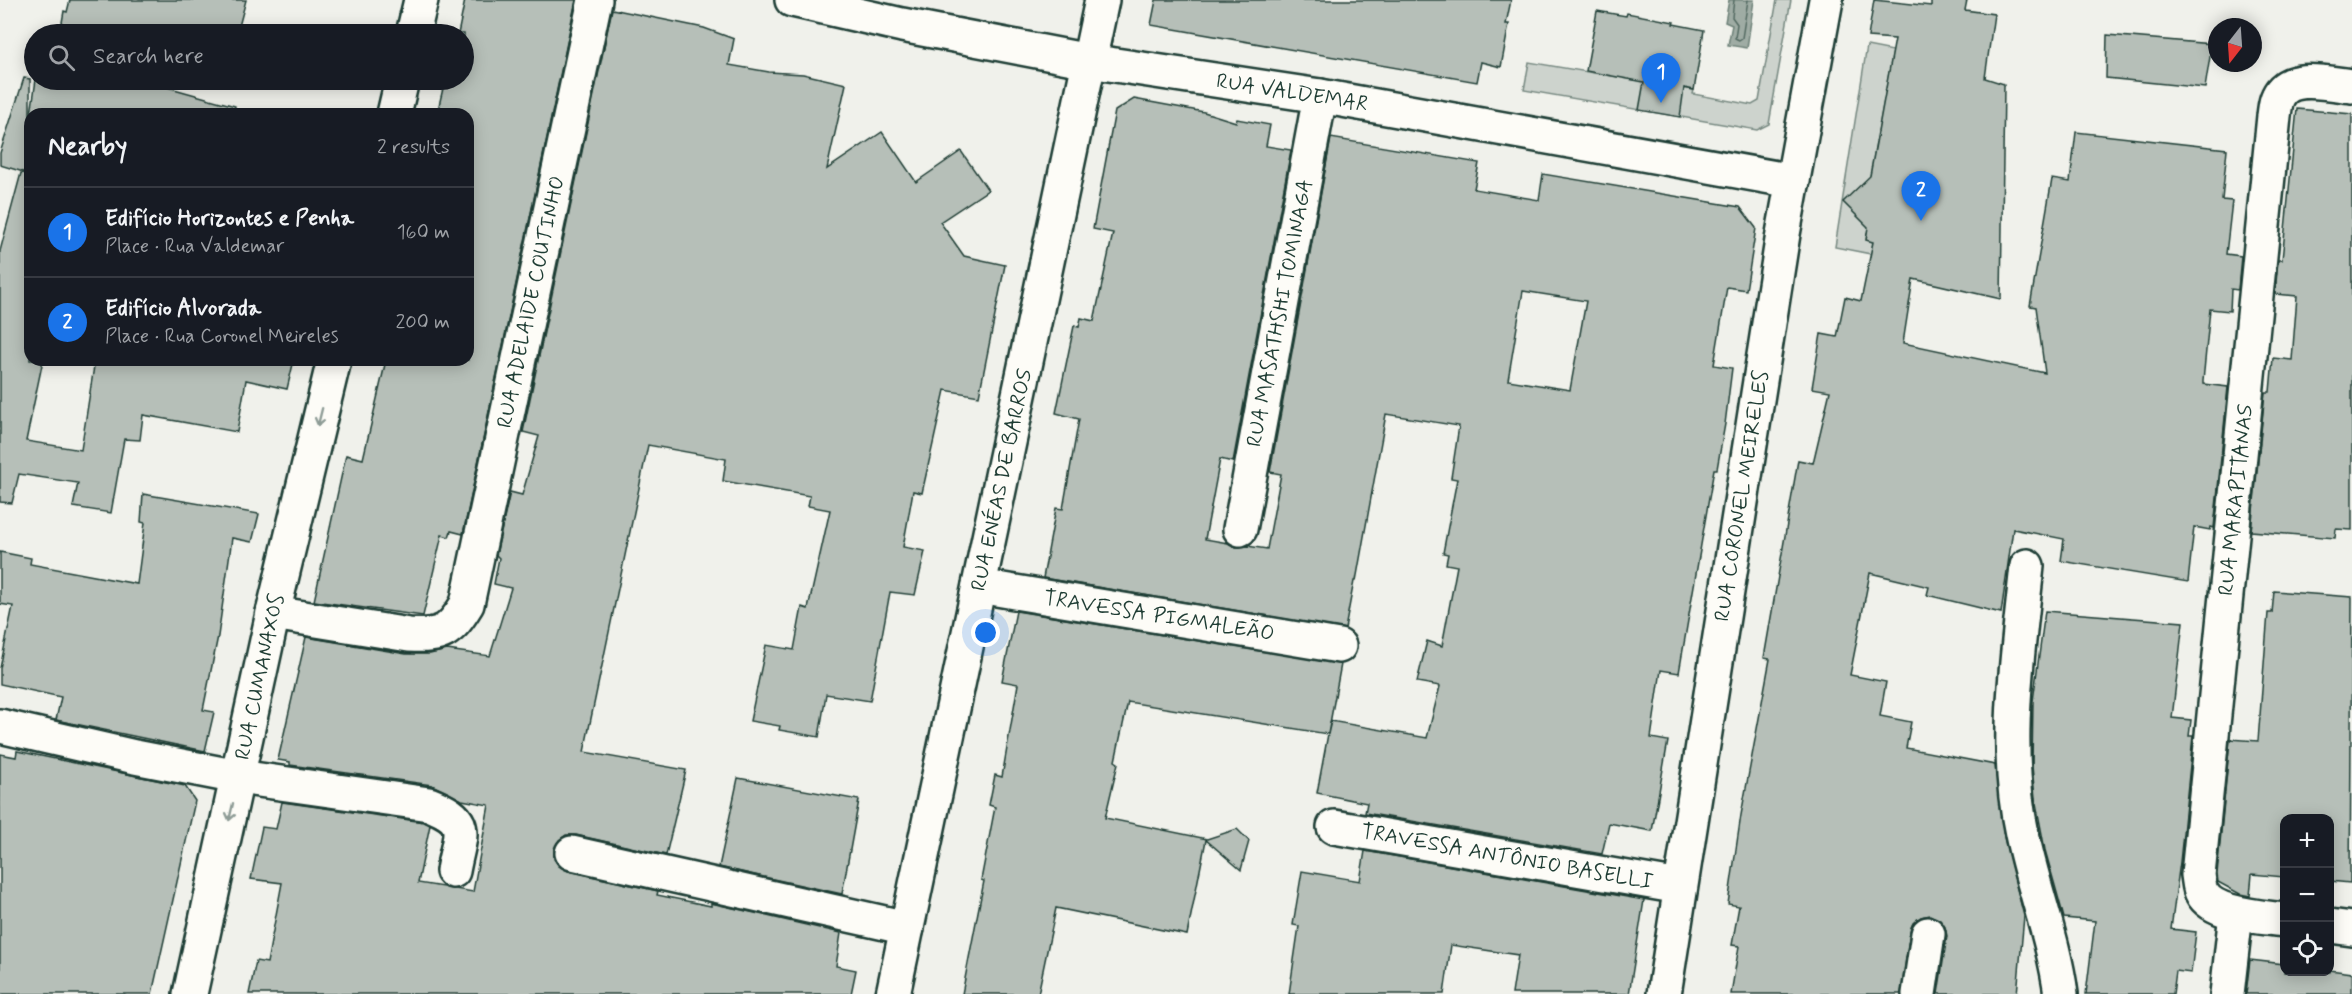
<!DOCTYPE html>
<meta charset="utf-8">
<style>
body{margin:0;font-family:Mynerve,sans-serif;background:#242831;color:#f1f3f6}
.controls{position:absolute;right:18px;bottom:18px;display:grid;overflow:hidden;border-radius:12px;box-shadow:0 3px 15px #0003}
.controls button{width:54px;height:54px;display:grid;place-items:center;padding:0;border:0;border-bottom:2px solid #363941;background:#171b24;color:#f1f3f6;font:30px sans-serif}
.compass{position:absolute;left:2208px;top:18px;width:54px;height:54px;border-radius:50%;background:#171b24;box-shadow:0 3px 15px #0003;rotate:197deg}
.you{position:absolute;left:986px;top:633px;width:21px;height:21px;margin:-15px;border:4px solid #fff;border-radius:50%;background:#1a73e8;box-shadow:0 0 0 9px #1a73e833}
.badge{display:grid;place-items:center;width:39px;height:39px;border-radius:50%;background:#1a73e8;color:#fff;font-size:20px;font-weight:700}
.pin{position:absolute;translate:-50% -50px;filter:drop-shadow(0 2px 3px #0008)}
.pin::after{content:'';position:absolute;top:32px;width:21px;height:18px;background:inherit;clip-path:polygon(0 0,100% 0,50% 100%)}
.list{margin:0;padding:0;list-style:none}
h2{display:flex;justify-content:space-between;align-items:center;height:78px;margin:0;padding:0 24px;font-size:26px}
h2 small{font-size:20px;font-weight:400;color:#9ea1a6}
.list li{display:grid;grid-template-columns:39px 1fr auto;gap:18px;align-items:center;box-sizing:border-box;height:90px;padding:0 24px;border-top:2px solid #363941}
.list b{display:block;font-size:22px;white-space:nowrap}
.list p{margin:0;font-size:20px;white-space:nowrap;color:#9ea1a6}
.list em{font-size:20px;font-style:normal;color:#9ea1a6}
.icon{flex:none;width:33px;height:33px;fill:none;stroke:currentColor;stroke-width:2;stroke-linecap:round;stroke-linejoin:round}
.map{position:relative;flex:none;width:2352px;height:994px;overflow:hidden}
.search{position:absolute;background:#171b24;box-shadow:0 3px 15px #0003;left:24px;top:24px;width:450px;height:66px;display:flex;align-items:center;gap:15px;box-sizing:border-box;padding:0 21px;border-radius:33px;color:#9ea1a6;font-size:22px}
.panel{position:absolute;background:#171b24;box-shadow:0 3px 15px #0003;left:24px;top:108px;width:450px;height:258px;border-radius:18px}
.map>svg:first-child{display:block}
.green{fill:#cdd3cd;stroke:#768880;stroke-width:1.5}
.water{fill:#9faca4;stroke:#6c8077;stroke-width:1.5}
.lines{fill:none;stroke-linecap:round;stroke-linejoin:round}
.shore{stroke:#526961;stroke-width:1.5}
.building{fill:#b6bfb8;stroke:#1f3d34;stroke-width:1.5;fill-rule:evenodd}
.minor-casing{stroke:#1f3d34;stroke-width:38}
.minor{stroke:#fdfcf7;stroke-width:33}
.oneway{stroke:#8e9c96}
.labels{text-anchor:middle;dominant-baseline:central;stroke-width:4.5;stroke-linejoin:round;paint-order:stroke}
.street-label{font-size:21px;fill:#1f3d34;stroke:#fdfcf7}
</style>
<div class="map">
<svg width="2352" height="994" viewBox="0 0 2352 994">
<rect width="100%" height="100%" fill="#f0f1eb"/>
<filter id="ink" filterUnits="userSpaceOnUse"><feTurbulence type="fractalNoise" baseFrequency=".0167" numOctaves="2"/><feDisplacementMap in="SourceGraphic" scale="12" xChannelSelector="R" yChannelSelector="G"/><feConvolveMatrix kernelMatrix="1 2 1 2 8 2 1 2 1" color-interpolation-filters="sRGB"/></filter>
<g filter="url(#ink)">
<!-- green -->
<g class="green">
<path d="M1777,0H1791L1769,124L1757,130L1524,90L1529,62L1694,90L1693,94L1752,105L1759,101Z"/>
<path d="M1867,46L1893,51L1869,181L1875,190L1866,240L1873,242L1871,254L1835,247Z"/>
</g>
<!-- water -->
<path class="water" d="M1729,0H1754L1747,48L1728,45L1732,25L1725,22Z"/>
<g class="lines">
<!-- shore -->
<path class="shore" d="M1734,0L1732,17L1737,24L1735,38L1739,40L1742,38L1748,0"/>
</g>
<!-- building -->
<g class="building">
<path d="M70,0H246L237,34H159L146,31L145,34H55H60L64,11L67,12Z"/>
<path d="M465,0H576L463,534L451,531L449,537L442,535L423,616L314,601L346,455L363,459L386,360H468V114H437L445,80H464V34H458Z"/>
<path d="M1156,0H1511L1506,24H1509L1501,67L1481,62L1477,82L1151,25Z"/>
<path d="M1874,0L1931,6V0H1967L1965,10L1994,14L1985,78L2004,84L2001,299L1913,279L1903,343L2045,373L2036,307L2030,306L2052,179L2070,182L2076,132L2227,149L2222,200L2232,201L2226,254L2241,256L2238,290L2231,289L2230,311L2210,309L2203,381V384L2228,387L2214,528L2211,527L2210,530L2194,527L2188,582L2061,561L2064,539L2013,529L2001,613L1927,595L1929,587L1870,573L1850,675L1886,682L1880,716L1911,722L1906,748L1995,765L2004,837L2024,916L2017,994H1938L1947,936L1945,927L1940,920L1930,915L1921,917L1913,923L1910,931L1901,994H1731L1739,946L1732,945L1739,906L1728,904L1741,815L1770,659L1764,658L1798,460L1813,463L1830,391L1812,388L1821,334L1837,337L1845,297L1861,301L1873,242L1866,240L1868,227L1843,202L1870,176L1895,39L1868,37Z"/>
<path d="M612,9L704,28L734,39L729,65L769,72L803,74L846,84L827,169L882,132L916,182L961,151L988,190L940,222L964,256L1005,265L979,396L945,390L922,493L913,491L903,547L925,551L915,595L890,592L870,701L826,694L819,737L779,730L780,726L750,721L766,645L794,650L802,607L808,609L830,510L808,506L810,496L723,481L726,459L648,445L584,752L686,770L666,855L576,835H566L559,840L554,849V859L559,866L568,871L658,891L657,895L711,906V903L841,933L836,966L856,970L851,994H249L256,961L267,963L282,883L251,879L262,827L276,829L282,802L424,822L430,825L418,883L473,892L489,805L462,800L432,785L290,765V762L278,760L306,637L406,654H430L447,650L490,656L511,588L494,584L499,558L496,555L510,492L522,495L539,436L523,432Z"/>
<path d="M1597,11L1626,16L1627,13L1674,22L1673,24L1704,30L1694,90L1684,88L1680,117L1639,110L1644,82L1586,71Z"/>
<path d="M2107,35L2212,44L2205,88L2106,78Z"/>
<path d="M24,78L30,79V174L0,165V153Z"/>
<path d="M36,80H142L235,106L234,114H31Z"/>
<path d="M1134,99L1204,112L1236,122L1237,119L1270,125L1266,146L1291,150L1233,462L1220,459L1205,539L1228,543L1236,547L1247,546L1267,549L1281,474L1270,472L1331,138L1479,163L1474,189L1539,200L1543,174L1740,207L1756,228L1746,290L1727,287L1714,365L1732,368L1725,424L1717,469H1714L1679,673L1661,670L1651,738L1668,741L1652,831L1609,823L1602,854L1365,813L1367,803L1317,793L1328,734L1128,702L1115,761L1118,763L1105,818L1207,839L1237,829L1249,841L1241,870L1206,840L1187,935L1056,908L1038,994H962L984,881L981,880L995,807L989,805L995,775L1002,777L1018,684L1002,681L1016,611L1341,664L1328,734L1331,721L1427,738L1440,686L1417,682L1427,641L1442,646L1457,566L1446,564L1448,554L1443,553L1457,479L1451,478L1459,426L1386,414L1356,581H1354L1345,629L1043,578L1056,508L1063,509L1079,419L1056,413L1074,326L1079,327L1081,318L1094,321L1113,233L1093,229L1115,111ZM1523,291L1586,301L1570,390L1508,380Z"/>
<path d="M2297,109L2352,114V530L2336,529L2335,538L2251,531L2265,392H2270L2273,358L2292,360L2297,296L2275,294L2278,260H2282Z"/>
<path d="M21,173L30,174V360H43L26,441L81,450L95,360H294L287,389L246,380L237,432L143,415L140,440L124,439L111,513L73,507L78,483L19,474L12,503L0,502V251Z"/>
<path d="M143,494L259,514L252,542L232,538L218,636L203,710L214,712L205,751L56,720L61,697L0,684V668L13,606L0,604V552L31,558L30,564L137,584L145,523L141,522Z"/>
<path d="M2274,591L2352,597L2350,883L2330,881V819H2284V877L2252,874L2250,896L2240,894L2218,882L2217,874L2230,739L2258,741L2268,613H2272Z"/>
<path d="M2045,611L2183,622L2172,718L2191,720L2189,736H2193L2180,862L2171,929L2196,932L2191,973L2176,971L2173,994H2086L2095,921L2064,918L2045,850L2035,798L2032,766L2033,701Z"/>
<path d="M17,751L185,786L195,801L152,994H0V754L16,757Z"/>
<path d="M738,778L859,800L842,894L719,867Z"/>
<path d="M1365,851L1644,900L1629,994H1512L1518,955L1451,945L1444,994H1289L1299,926L1293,925L1302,871L1360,881Z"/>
<path d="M2250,960L2284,964V972H2330V970L2352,973V994H2246Z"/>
</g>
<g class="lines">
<defs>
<g id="minor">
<path d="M792,0L902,25L1089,61L1320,96L1793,181"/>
<path d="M413,34L421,0"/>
<path d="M394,114L402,80"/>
<path d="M1240,529L1320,96"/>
<path d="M2027,566C2018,654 2003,746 2022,834C2033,888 2054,940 2061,994"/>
<path d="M979,586L1339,646"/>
<path d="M273,613L409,635C442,637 450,632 467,604L595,0"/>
<path d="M0,726L135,757L238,777L429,804C472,821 460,832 453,871"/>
<path d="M1334,827L1680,887"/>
<path d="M572,853L907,928"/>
<path d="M2284,920C2264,917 2213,915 2202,893C2199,888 2199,880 2198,875L2274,116C2275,110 2275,103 2278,97C2289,72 2331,84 2352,86"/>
<path d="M2330,926L2352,929"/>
<path d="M190,994L273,613L334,360"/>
<path d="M893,994L1102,0"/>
<path d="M1664,994L1783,234L1826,0"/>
<path d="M1919,994L1928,934"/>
<path d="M2227,994L2236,913"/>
</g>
</defs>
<!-- minor casing -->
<use href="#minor" class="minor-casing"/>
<!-- minor -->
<use href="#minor" class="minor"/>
</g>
<!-- one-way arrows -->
<defs><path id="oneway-shaft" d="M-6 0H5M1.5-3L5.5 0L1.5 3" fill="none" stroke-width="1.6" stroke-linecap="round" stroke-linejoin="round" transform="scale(1.5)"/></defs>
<g class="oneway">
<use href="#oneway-shaft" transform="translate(320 417) rotate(104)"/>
<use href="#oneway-shaft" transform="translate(231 812) rotate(103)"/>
</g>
</g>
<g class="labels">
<!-- street labels -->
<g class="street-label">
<text transform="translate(1292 93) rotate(9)">RUA VALDEMAR</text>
<text transform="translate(531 302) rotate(-78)">RUA ADELAIDE COUTINHO</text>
<text transform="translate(1280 313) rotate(-79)">RUA MASATHSHI TOMINAGA</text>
<text transform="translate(1002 480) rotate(-78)">RUA ENÉAS DE BARROS</text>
<text transform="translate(1742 496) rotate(-81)">RUA CORONEL MEIRELES</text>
<text transform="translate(2236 500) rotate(-84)">RUA MARAPITANAS</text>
<text transform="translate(1159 616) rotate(9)">TRAVESSA PIGMALEÃO</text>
<text transform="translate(260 677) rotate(-78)">RUA CUMANAXOS</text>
<text transform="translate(1507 857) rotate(10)">TRAVESSA ANTÔNIO BASELLI</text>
</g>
</g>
</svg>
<div class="controls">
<button>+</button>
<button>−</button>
<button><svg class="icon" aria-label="locate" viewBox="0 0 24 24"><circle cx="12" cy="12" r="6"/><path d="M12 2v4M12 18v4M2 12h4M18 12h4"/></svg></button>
</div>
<svg class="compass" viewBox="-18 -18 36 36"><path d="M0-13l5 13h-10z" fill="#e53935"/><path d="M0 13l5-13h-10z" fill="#9ea1a6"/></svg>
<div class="you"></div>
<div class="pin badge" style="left:1661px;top:103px">1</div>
<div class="pin badge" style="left:1921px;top:221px">2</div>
<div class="search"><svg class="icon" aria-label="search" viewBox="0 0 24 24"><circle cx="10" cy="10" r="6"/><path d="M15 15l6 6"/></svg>Search here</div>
<section class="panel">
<h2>Nearby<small>2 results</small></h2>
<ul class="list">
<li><span class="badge">1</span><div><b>Edifício Horizontes e Penha</b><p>Place · Rua Valdemar</p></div><em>160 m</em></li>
<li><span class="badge">2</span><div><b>Edifício Alvorada</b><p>Place · Rua Coronel Meireles</p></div><em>200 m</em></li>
</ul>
</section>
</div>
